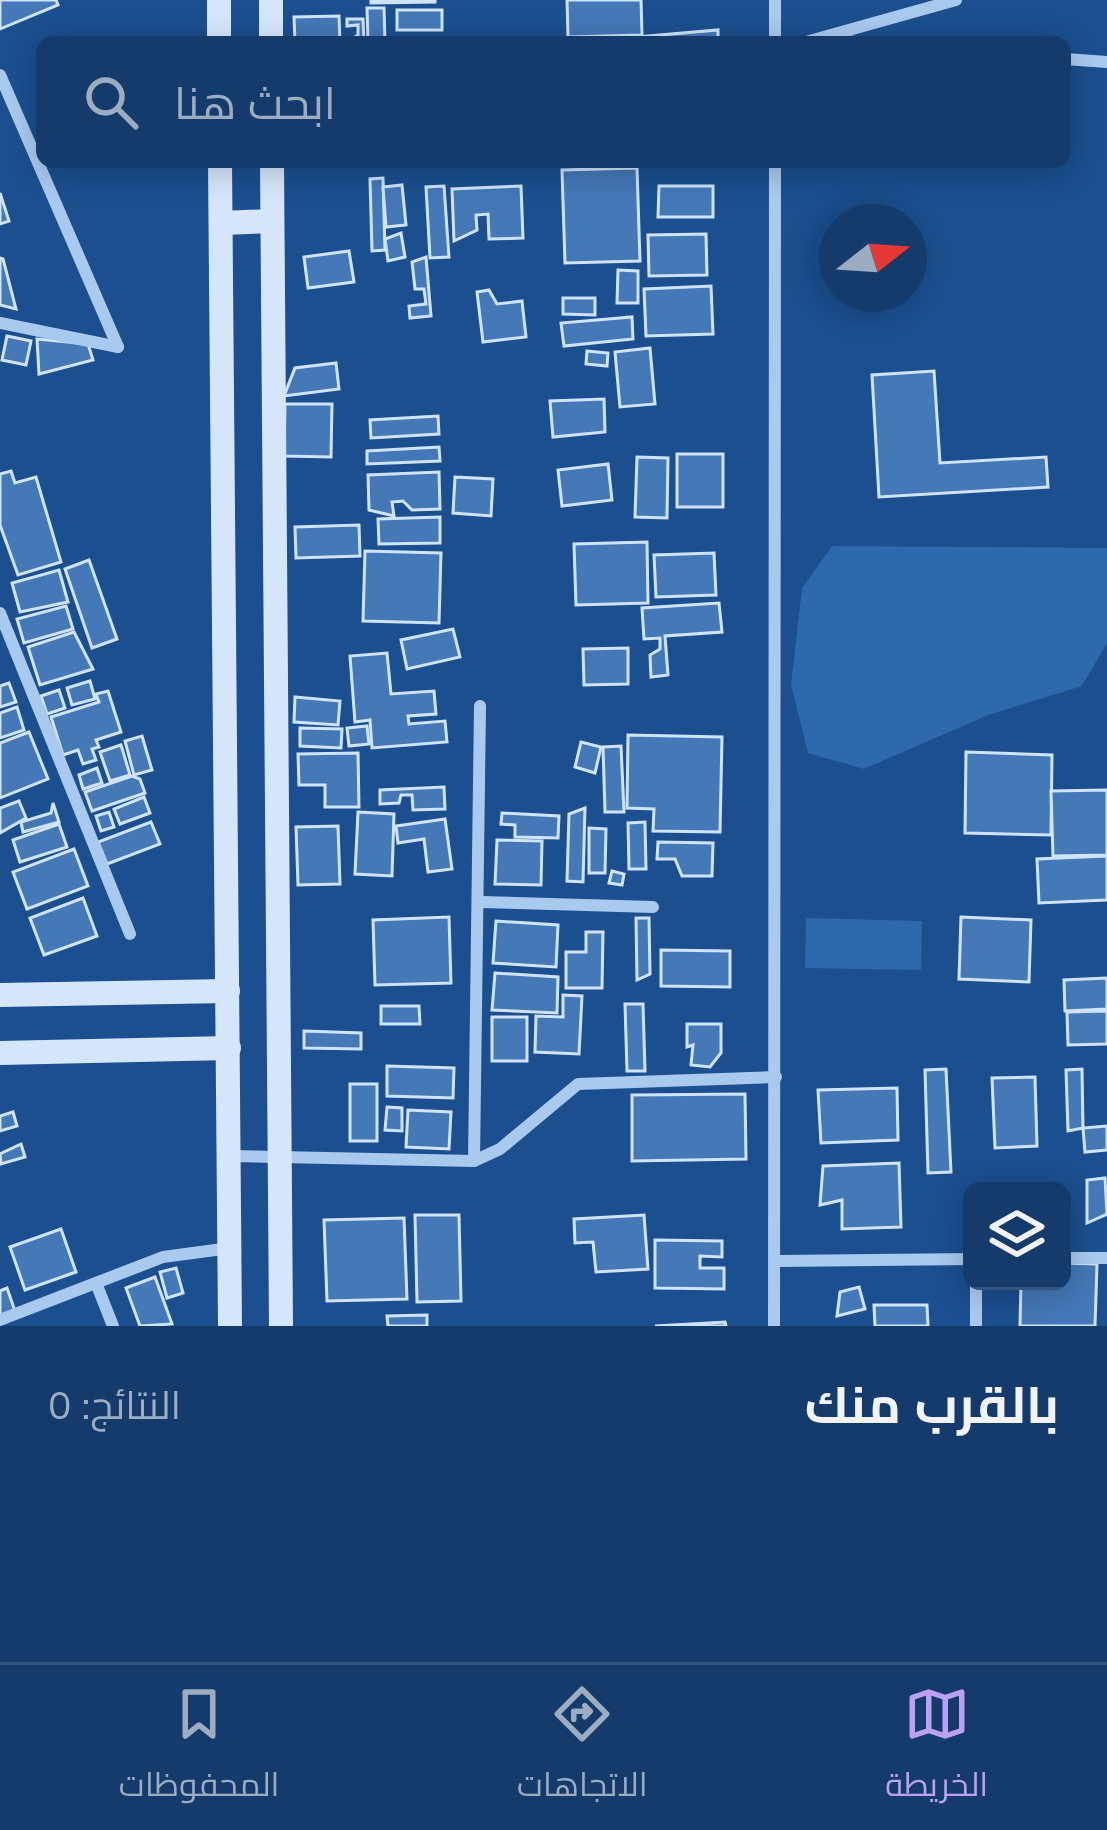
<!DOCTYPE html>
<html lang="ar">
<meta charset="utf-8">
<style>
body{margin:0;font-family:"Nunito Sans",Cairo,sans-serif;background:#1d4271;color:#f1f3f6;direction:rtl}
.controls{position:absolute;right:36px;bottom:36px;display:grid;overflow:hidden;border-radius:18px;box-shadow:0 6px 30px #0003}
.controls button{width:108px;height:108px;display:grid;place-items:center;padding:0;border:0;border-bottom:3px solid #33557e;background:#143b6b;color:#f1f3f6;font:60px sans-serif}
.compass{position:absolute;left:819px;top:204px;width:108px;height:108px;border-radius:50%;background:#143b6b;box-shadow:0 6px 30px #0003;rotate:73deg}
.list{margin:0;padding:0;list-style:none}
h2{display:flex;justify-content:space-between;align-items:center;height:156px;margin:0;padding:0 48px;font-size:51px}
h2 small{font-size:39px;font-weight:400;color:#9dadc1}
.icon{flex:none;width:66px;height:66px;fill:none;stroke:currentColor;stroke-width:2;stroke-linecap:round;stroke-linejoin:round}
.map{position:relative;flex:none;width:1107px;height:1326px;overflow:hidden;direction:ltr}
.search{position:absolute;background:#143b6b;box-shadow:0 6px 30px #0003;left:36px;right:36px;top:36px;height:132px;display:flex;align-items:center;gap:30px;box-sizing:border-box;padding:0 42px;border-radius:18px;color:#9dadc1;font-size:45px}
.sheet{height:336px;background:#143b6b}
nav{display:flex;justify-content:space-around;align-items:center;box-sizing:border-box;height:168px;border-top:3px solid #33557e;background:#143b6b;font-size:33px;color:#9dadc1}
nav a{display:grid;justify-items:center;gap:6px}
nav .on{color:#bca0f2}
.map>svg:first-child{display:block}
.green{fill:#2e69ad}
.building{fill:#4478b7;stroke:#cfe3fa;stroke-width:3}
.lines{fill:none;stroke-linecap:round;stroke-linejoin:round}
.street{stroke:#a9c9ee;stroke-width:12}
.secondary{stroke:#d6e6fa;stroke-width:24}
</style>
<div class="map">
<svg width="1107" height="1326" viewBox="0 0 1107 1326">
<rect width="100%" height="100%" fill="#1b4f8f"/>
<!-- green -->
<g class="green">
<path d="M832,546L1107,548V643L1082,686L988,715L864,769L808,753L791,685L802,588Z"/>
<path d="M806,918L922,921L921,970L805,968Z"/>
</g>
<!-- building -->
<g class="building">
<path d="M0,0H56L58,5L0,29Z"/>
<path d="M371,0H435V2L371,3Z"/>
<path d="M567,0H641L642,35L568,37Z"/>
<path d="M367,8H384L385,42H368Z"/>
<rect x="397" y="10" width="45" height="20"/>
<path d="M339,16L340,42H295L294,17Z"/>
<path d="M347,19H363L364,42H347L358,35V25L347,26Z"/>
<path d="M718,30V42H626V38Z"/>
<path d="M637,168L640,261L565,263L562,170Z"/>
<path d="M383,178L385,250L372,251L370,179Z"/>
<path d="M402,185L406,225L386,227L383,187Z"/>
<path d="M444,186L449,257L430,258L426,187Z"/>
<path d="M521,186L523,238L489,239L488,214L476,215L477,230L454,241L452,189Z"/>
<path d="M659,186H713V217H658Z"/>
<path d="M0,193L9,221L0,224Z"/>
<path d="M401,233L405,257L388,261L385,239Z"/>
<path d="M706,234L707,275L649,276L648,235Z"/>
<path d="M349,251L354,282L308,288L304,257Z"/>
<path d="M426,257L431,316L410,318L409,306L426,304L424,289H415L412,262Z"/>
<path d="M0,258L3,259L16,309L0,305Z"/>
<path d="M618,270L638,271V303H617Z"/>
<path d="M711,286L713,334L646,336L644,289Z"/>
<path d="M489,290L497,304L522,301L526,337L483,342L477,292Z"/>
<path d="M563,298H595V315L563,314Z"/>
<path d="M632,317L633,339L564,346L561,323Z"/>
<path d="M7,336L31,341L26,365L2,360Z"/>
<path d="M37,339L88,344L93,360L39,374Z"/>
<path d="M650,348L655,404L620,407L615,352Z"/>
<path d="M587,351L608,353L607,366L586,364Z"/>
<path d="M336,363L339,389L284,396L295,368Z"/>
<path d="M934,371L940,463L1046,457L1048,487L879,497L872,375Z"/>
<path d="M604,399L605,432L553,437L550,401Z"/>
<path d="M285,404H332L331,457L284,456Z"/>
<path d="M438,416L439,434L371,438L370,420Z"/>
<path d="M439,447L440,461L367,464V451Z"/>
<rect x="677" y="454" width="46" height="53"/>
<path d="M637,457L668,458L667,518L635,517Z"/>
<path d="M608,464L612,500L562,506L558,470Z"/>
<path d="M11,471L15,483L36,477L61,562L18,575L0,525V474Z"/>
<path d="M439,472L440,509L412,510L403,501L392,502L394,516L369,510L368,475Z"/>
<path d="M455,477L493,479L491,516L453,513Z"/>
<path d="M440,517V543L379,544L378,519Z"/>
<path d="M359,525L360,556L296,558L295,527Z"/>
<path d="M647,542L648,603L576,605L574,544Z"/>
<path d="M365,551L441,553L439,623L363,621Z"/>
<path d="M714,553L716,595L656,597L654,555Z"/>
<path d="M89,560L117,639L92,648L65,569Z"/>
<path d="M59,570L68,602L20,612L12,583Z"/>
<path d="M719,603L722,632L665,636L668,675L651,677L650,655L660,649V638L644,639L642,608Z"/>
<path d="M66,606L73,629L24,643L17,619Z"/>
<path d="M453,629L460,657L407,669L401,640Z"/>
<path d="M74,632L93,669L40,685L28,647Z"/>
<path d="M628,648V684L584,685L583,649Z"/>
<path d="M387,653L391,694L434,691L436,714L408,716L409,724L445,721L447,742L372,748L370,720L355,722L350,656Z"/>
<path d="M90,681L95,699L72,705L67,688Z"/>
<path d="M9,683L16,702L0,707V686Z"/>
<path d="M59,690L65,708L47,714L41,696Z"/>
<path d="M108,691L121,732L96,740L99,747L92,749L96,760L83,764L78,750L63,755L51,717L99,702L96,694Z"/>
<path d="M295,697L340,701L338,725L294,722Z"/>
<path d="M17,707L24,730L0,738V713Z"/>
<path d="M367,726L369,744L349,746L347,728Z"/>
<path d="M300,728L342,729L341,748L300,746Z"/>
<path d="M29,732L48,779L0,798V743Z"/>
<path d="M628,735L722,737L720,832L653,831L654,809L627,808Z"/>
<path d="M142,736L152,770L134,775L125,741Z"/>
<path d="M581,742L601,747L595,773L575,767Z"/>
<path d="M121,745L130,775L110,781L100,752Z"/>
<path d="M621,746L624,812H605L603,747Z"/>
<path d="M966,752L1052,755L1051,835L965,833Z"/>
<path d="M358,753L359,807H325V785H299L298,754Z"/>
<path d="M97,768L102,783L83,789L79,775Z"/>
<path d="M132,776L140,779L145,793L92,811L85,792Z"/>
<path d="M444,787L445,809L413,810L412,795H401L399,803L380,804V790Z"/>
<path d="M1107,790V855L1053,856L1051,791Z"/>
<path d="M144,797L150,813L120,824L114,809Z"/>
<path d="M19,801L26,818L0,833V808Z"/>
<path d="M53,803L59,822L23,832L21,822L51,813Z"/>
<path d="M585,808L583,882L567,881L569,814Z"/>
<path d="M109,812L114,827L101,831L96,816Z"/>
<path d="M358,812L394,814L392,876L355,874Z"/>
<path d="M502,813L559,816L558,838L515,837V825L501,824Z"/>
<path d="M445,819L452,869L428,872L424,839L398,843L396,826Z"/>
<path d="M151,822L160,844L107,864L98,842Z"/>
<path d="M645,822L646,869H629L628,823Z"/>
<path d="M59,824L67,847L20,862L13,840Z"/>
<path d="M338,826L340,884L298,885L296,827Z"/>
<path d="M589,828L606,829L605,873H589Z"/>
<path d="M497,840L542,841L541,885L495,884Z"/>
<path d="M658,842L713,843L712,876H682L675,859H657Z"/>
<path d="M74,849L88,886L27,909L13,872Z"/>
<path d="M1107,856V900L1039,903L1037,859Z"/>
<path d="M612,871L624,874L622,885L609,883Z"/>
<path d="M83,898L97,936L44,955L30,918Z"/>
<path d="M449,917L451,983L375,985L373,920Z"/>
<path d="M961,917L1031,920L1029,982L959,979Z"/>
<path d="M636,918H649L650,974L637,980Z"/>
<path d="M496,921L558,925L556,967L493,963Z"/>
<path d="M586,932H603L602,988H566V952H586Z"/>
<path d="M661,950L730,951V987L661,986Z"/>
<path d="M495,973L558,977L557,1013L492,1010Z"/>
<path d="M1107,978V1009L1065,1011L1064,980Z"/>
<path d="M563,995L582,996L579,1054L535,1052L536,1016L563,1017Z"/>
<path d="M625,1004H643L645,1071H627Z"/>
<path d="M381,1006H419L420,1024H381Z"/>
<path d="M1107,1011V1044L1068,1045L1067,1012Z"/>
<rect x="492" y="1017" width="35" height="44"/>
<path d="M687,1024H721V1053L710,1067L691,1065L693,1045L687,1047Z"/>
<path d="M304,1031L361,1033V1049L304,1048Z"/>
<path d="M387,1066L454,1068L453,1098L387,1096Z"/>
<path d="M946,1069L951,1172L928,1173L925,1070Z"/>
<path d="M1082,1069L1083,1128L1068,1131L1066,1070Z"/>
<path d="M1035,1077L1037,1146L995,1148L992,1078Z"/>
<rect x="350" y="1084" width="27" height="57"/>
<path d="M897,1088L898,1140L821,1143L818,1090Z"/>
<path d="M745,1094L746,1159L632,1161V1095Z"/>
<path d="M387,1107L402,1108V1131L385,1130Z"/>
<path d="M408,1110L451,1112L449,1149L406,1147Z"/>
<path d="M13,1112L17,1126L0,1131V1116Z"/>
<path d="M1107,1126V1150L1085,1152L1083,1128Z"/>
<path d="M21,1144L25,1157L1,1164L0,1154Z"/>
<path d="M899,1163L901,1227L842,1229V1200L820,1205L823,1166Z"/>
<path d="M1105,1178L1107,1214L1087,1223V1180Z"/>
<path d="M415,1215H459L461,1301L417,1302Z"/>
<path d="M644,1215L648,1269L596,1272L593,1242L575,1243L574,1219Z"/>
<path d="M404,1218L407,1299L327,1301L324,1220Z"/>
<path d="M61,1229L76,1272L25,1290L10,1247Z"/>
<path d="M655,1240L722,1241V1257L700,1256V1268H724V1289L655,1288Z"/>
<path d="M1062,1263L1097,1264L1095,1326H1020L1021,1281H1062Z"/>
<path d="M176,1268L183,1293L167,1298L160,1272Z"/>
<path d="M155,1277L172,1324L140,1326L126,1288Z"/>
<path d="M859,1287L865,1309L837,1316L840,1292Z"/>
<path d="M7,1288L15,1311L0,1316V1291Z"/>
<path d="M874,1305H927L928,1326H875Z"/>
<path d="M427,1315V1326H388L387,1316Z"/>
<path d="M725,1322L726,1326H655Z"/>
</g>
<g class="lines">
<!-- street -->
<g class="street">
<path d="M775,0V42"/>
<path d="M830,40L857,42"/>
<path d="M806,42L956,0"/>
<path d="M1065,59L1107,62"/>
<path d="M0,75L118,347"/>
<path d="M0,323L118,347"/>
<path d="M0,613L130,934"/>
<path d="M480,902L653,907"/>
<path d="M230,1156L474,1161L500,1149L578,1084L776,1077"/>
<path d="M474,1161L480,706"/>
<path d="M1062,1258H1107"/>
<path d="M777,1261L972,1259"/>
<path d="M96,1283L113,1326"/>
<path d="M0,1320L163,1257L230,1248"/>
<path d="M774,1326L775,162"/>
<path d="M976,1326V1281"/>
</g>
<!-- secondary -->
<g class="secondary">
<path d="M219,0V42"/>
<path d="M271,0V42"/>
<path d="M220,162L230,1326"/>
<path d="M272,162L281,1326"/>
<path d="M221,223L272,221"/>
<path d="M0,995L228,991"/>
<path d="M0,1053L229,1048"/>
</g>
</g>
</svg>
<div class="controls">
<button><svg class="icon" aria-label="layers" viewBox="0 0 24 24"><path d="M12 4l9 5-9 5-9-5zM3 14l9 5 9-5"/></svg></button>
</div>
<svg class="compass" viewBox="-18 -18 36 36"><path d="M0-13l5 13h-10z" fill="#e53935"/><path d="M0 13l5-13h-10z" fill="#9dadc1"/></svg>
<div class="search"><svg class="icon" aria-label="search" viewBox="0 0 24 24"><circle cx="10" cy="10" r="6"/><path d="M15 15l6 6"/></svg>ابحث هنا</div>
</div>
<section class="sheet">
<h2>بالقرب منك<small>النتائج: 0</small></h2>
<ul class="list">
</ul>
</section>
<nav>
<a class="on"><svg class="icon" aria-label="map" viewBox="0 0 24 24"><path d="M3 6l6-2 6 2 6-2v14l-6 2-6-2-6 2zM9 4v14M15 6v14"/></svg>الخريطة</a>
<a><svg class="icon" aria-label="directions" viewBox="0 0 24 24"><path d="M12 3l9 9-9 9-9-9zM9 14v-3h6M13 9l2 2-2 2"/></svg>الاتجاهات</a>
<a><svg class="icon" aria-label="saved" viewBox="0 0 24 24"><path d="M7 4h10v16l-5-4-5 4z"/></svg>المحفوظات</a>
</nav>
